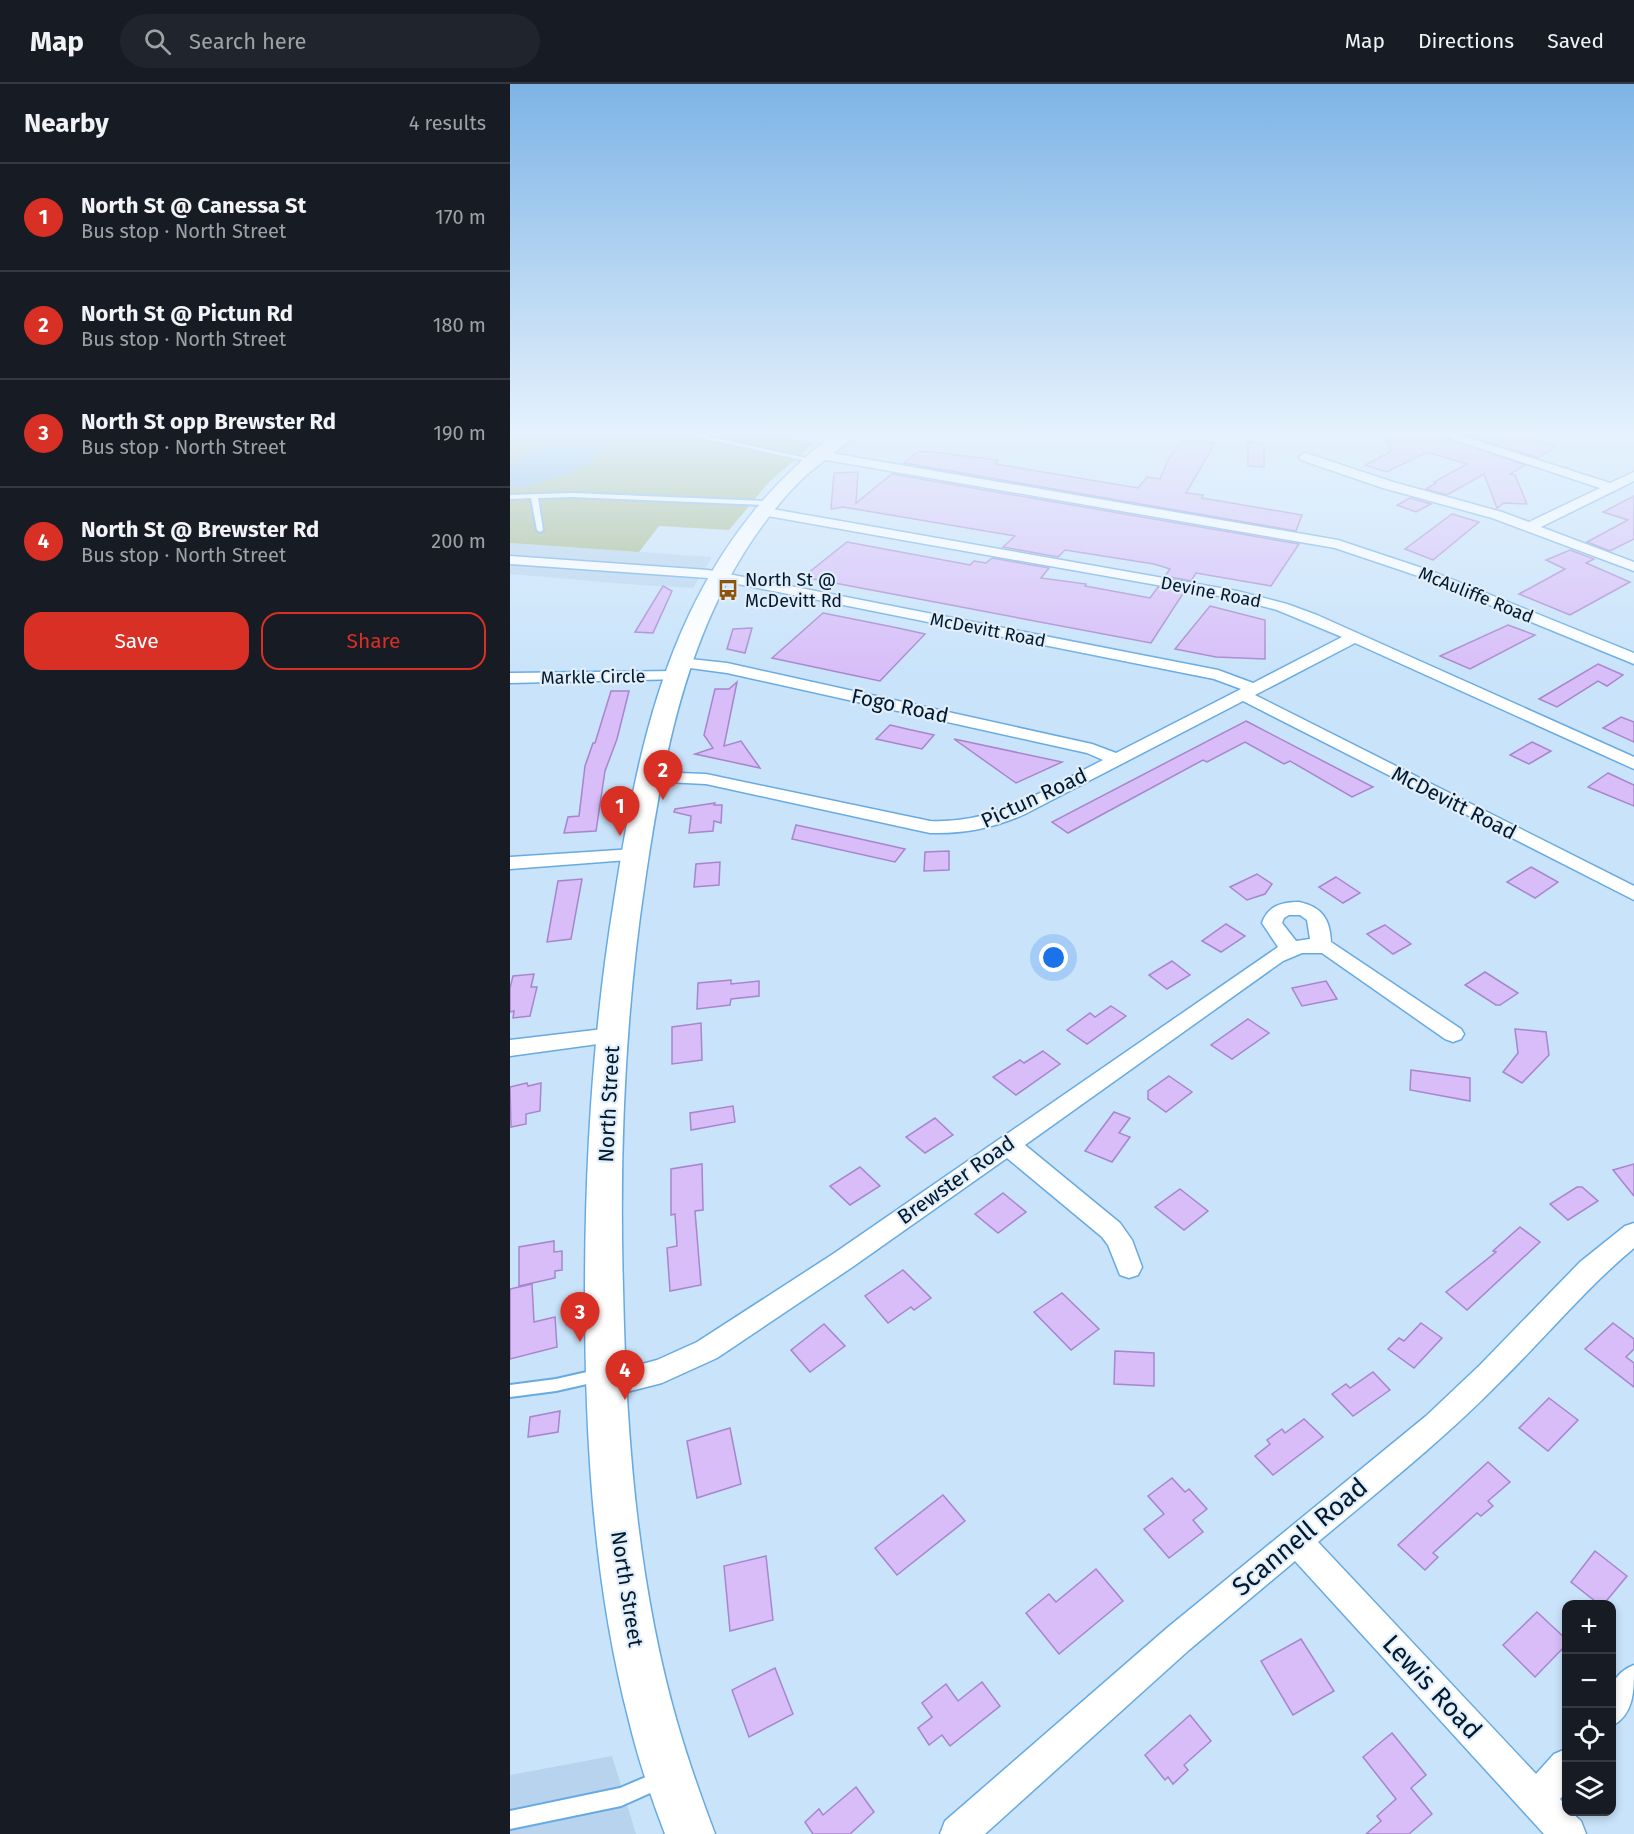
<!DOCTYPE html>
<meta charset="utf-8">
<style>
body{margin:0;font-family:"Fira Sans",sans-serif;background:#20242c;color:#f1f3f6}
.controls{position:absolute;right:18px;bottom:18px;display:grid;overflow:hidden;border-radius:12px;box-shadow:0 3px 9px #0003}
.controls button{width:54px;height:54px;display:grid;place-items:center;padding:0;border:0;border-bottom:2px solid #363941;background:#171b24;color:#f1f3f6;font:30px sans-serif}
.you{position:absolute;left:544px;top:874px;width:21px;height:21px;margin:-15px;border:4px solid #fff;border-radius:50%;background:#1a73e8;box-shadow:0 0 0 9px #1a73e833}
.badge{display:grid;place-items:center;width:39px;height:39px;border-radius:50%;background:#d93025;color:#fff;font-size:20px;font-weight:700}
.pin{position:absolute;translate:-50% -50px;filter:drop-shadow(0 2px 3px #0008)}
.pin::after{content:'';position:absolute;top:32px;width:21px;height:18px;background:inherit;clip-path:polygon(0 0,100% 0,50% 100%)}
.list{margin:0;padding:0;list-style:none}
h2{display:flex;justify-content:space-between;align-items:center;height:78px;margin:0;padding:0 24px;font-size:26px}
h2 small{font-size:20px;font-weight:400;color:#9ea1a6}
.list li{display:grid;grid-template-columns:39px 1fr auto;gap:18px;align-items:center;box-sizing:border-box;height:108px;padding:0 24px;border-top:2px solid #363941}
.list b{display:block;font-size:22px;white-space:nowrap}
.list p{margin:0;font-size:20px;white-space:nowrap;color:#9ea1a6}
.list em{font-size:20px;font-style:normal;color:#9ea1a6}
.actions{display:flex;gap:12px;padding:18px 24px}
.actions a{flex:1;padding:14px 0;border:2px solid #d93025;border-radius:18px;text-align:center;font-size:21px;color:#d93025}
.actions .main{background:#d93025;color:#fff}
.icon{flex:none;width:33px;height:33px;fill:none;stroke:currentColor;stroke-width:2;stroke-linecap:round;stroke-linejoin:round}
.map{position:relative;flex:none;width:1124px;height:1750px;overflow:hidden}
header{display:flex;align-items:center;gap:36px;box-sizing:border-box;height:84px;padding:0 30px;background:#171b24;border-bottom:2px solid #363941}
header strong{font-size:28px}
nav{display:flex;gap:33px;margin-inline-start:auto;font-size:21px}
.search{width:420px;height:54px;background:#20242c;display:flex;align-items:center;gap:15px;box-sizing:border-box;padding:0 21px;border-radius:33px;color:#9ea1a6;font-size:22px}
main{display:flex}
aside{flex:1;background:#171b24}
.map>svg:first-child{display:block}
.built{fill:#b7d3ed}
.green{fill:#a2b683}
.water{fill:#7db4e3}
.building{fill:#d8bdf8;stroke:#a786cc;stroke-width:1.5}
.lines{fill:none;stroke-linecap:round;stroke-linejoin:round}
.service-casing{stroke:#67aae2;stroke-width:4}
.minor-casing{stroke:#67aae2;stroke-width:3}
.secondary-casing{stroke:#67aae2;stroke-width:3}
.service{fill:#fff;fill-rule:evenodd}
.minor{fill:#fff;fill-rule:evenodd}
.secondary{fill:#fff;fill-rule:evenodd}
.labels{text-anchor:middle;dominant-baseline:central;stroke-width:4.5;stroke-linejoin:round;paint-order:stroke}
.far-poi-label{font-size:18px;fill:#00192e;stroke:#e1eefa;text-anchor:start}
.far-street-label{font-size:18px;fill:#00192e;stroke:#e1eefa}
.street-label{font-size:21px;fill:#00192e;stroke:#e1eefa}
.near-street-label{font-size:26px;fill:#00192e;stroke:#e1eefa}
</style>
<header>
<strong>Map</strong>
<div class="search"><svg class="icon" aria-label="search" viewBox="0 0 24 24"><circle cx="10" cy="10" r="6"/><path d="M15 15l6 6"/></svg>Search here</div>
<nav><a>Map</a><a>Directions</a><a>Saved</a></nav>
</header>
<main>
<aside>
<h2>Nearby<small>4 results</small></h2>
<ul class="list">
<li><span class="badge">1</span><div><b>North St @ Canessa St</b><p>Bus stop · North Street</p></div><em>170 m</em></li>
<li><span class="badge">2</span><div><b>North St @ Pictun Rd</b><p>Bus stop · North Street</p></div><em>180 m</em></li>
<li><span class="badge">3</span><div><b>North St opp Brewster Rd</b><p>Bus stop · North Street</p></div><em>190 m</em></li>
<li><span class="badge">4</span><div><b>North St @ Brewster Rd</b><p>Bus stop · North Street</p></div><em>200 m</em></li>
</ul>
<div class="actions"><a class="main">Save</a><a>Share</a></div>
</aside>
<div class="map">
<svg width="1124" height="1750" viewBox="0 0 1124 1750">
<rect width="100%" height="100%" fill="#c8e3fa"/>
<!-- built -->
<g class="built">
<path d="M0,459L202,473L183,504L130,501L0,490Z"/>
<path d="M102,1672L126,1750H0V1691Z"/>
</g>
<!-- green -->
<path class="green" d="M0,348H250L304,359L259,398L219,446L149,442L129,468L0,459Z"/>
<!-- water -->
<path class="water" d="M48,348H99L102,353C88,382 57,391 28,399C18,402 10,405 0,403V382Z"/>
<!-- building -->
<g class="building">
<path d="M871,348H919L1015,381L1000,390L1005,391L1017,420L994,419L987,424L974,390L937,411L916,405L926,399L924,398L957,380L917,368L877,388L855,381L882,367Z"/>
<path d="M948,348H1000L1046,362L1028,374Z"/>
<path d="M683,356L705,359L676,409L693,411L692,414L792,431L786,447L394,379L407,368L414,367L488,376L485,380L628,404L637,393L650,395L659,374L673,357L681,358Z"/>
<path d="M738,357L754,361V383L738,382Z"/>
<path d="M348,388L346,419L382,390L789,460L761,502L686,489L681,497L655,492L660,485L644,480L555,466L548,473L493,463L505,452L333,423L321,425L324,389Z"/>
<path d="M1124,412V455L1100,467L1077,458L1118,436L1093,428Z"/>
<path d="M900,414L921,420L906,428L887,421Z"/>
<path d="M942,430L969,438L923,476L895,465Z"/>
<path d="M337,458L460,481L464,477L476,479L482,474L539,484L531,494L576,500L575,502L640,514L648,503L674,508L641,559L293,493Z"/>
<path d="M1060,466L1084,475L1076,479L1120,498L1060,531L1009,510L1055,485L1036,476Z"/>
<path d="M153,502L162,507L143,549L125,548Z"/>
<path d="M700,522L755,536V575L706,573L665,565Z"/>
<path d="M313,529L388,544L415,550L370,597L262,574Z"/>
<path d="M998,541L1025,551L960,585L930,572Z"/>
<path d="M242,544L235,569L217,565L223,545Z"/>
<path d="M1088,580L1113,591L1097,602L1088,597L1047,623L1029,615Z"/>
<path d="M227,598L214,662L231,657L250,684L185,670L203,664L194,651L205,605H219Z"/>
<path d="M101,607H119L107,655L95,687L86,747L54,749L58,733L69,732L75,682L83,659H85Z"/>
<path d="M1111,633L1124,638V658L1093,644Z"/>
<path d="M736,637L863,703L842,713L780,677L774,680L735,658L697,678L693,676L558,749L542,738Z"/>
<path d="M380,641L397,645L424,651L412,665L366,655Z"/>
<path d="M444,655L552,678L506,699Z"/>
<path d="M1022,658L1041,667L1019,680L1000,671Z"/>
<path d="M1098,689L1124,701V722L1078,703Z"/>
<path d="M205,719L204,721H212L211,739L204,737L203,747L179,749L181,732L164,728L165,725Z"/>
<path d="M286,741L337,752L395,765L385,778L282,755Z"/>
<path d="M439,767V786L414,787L415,768Z"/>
<path d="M210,778L209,801L184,803L186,780Z"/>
<path d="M1021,783L1048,798L1025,814L997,798Z"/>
<path d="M747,790L762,800L755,810L737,816L720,803Z"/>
<path d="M826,793L850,809L833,819L809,803Z"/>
<path d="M72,795L61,855L37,858L48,797Z"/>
<path d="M716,840L735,852L711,868L692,857Z"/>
<path d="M875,841L901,860L883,870L857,850Z"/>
<path d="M662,877L680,891L657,905L639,891Z"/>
<path d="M975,888L1008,909L990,921H986L955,901Z"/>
<path d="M24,890L21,903H27L20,932L3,934L4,927L0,928V904L3,892Z"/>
<path d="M221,896V900L249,897V912L221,915L220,921L187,925L188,899Z"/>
<path d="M816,897L827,915L792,922L782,904Z"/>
<path d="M601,922L616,932L577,960L557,946L580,929L585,933Z"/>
<path d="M738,935L759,949L722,975L701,961Z"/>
<path d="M191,939L192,976L162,980V943Z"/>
<path d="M1005,945L1036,948L1039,971L1012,999L993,988L1008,969Z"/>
<path d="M533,967L550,980L506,1011L483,993L510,976L514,979Z"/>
<path d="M901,986L960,994V1017L900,1006Z"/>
<path d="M659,992L682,1008L656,1028L638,1015V1007Z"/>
<path d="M17,999L18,1002L31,999L30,1027L16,1030V1040L1,1043L0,1003Z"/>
<path d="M223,1022L225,1038L181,1046L180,1029Z"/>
<path d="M604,1028L620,1034L609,1049L620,1053L602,1078L575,1067Z"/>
<path d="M425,1034L443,1051L415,1069L396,1053Z"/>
<path d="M192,1080L193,1126L185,1127L191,1201L160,1207L157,1164L167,1162L165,1130L161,1131V1085Z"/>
<path d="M1124,1080V1112L1103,1086Z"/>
<path d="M350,1083L370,1102L340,1121L320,1102Z"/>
<path d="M1067,1103H1072L1088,1117L1058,1136L1040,1120Z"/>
<path d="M670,1105L698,1127L674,1146L645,1123Z"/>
<path d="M493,1109L516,1128L488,1149L465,1130Z"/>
<path d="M1010,1143L1030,1158L957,1226L936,1208L986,1168L983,1167Z"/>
<path d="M44,1157V1168L52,1167V1186L45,1187V1194L9,1202V1163Z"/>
<path d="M393,1186L421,1214L404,1226L401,1223L378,1239L355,1212Z"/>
<path d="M22,1200L24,1238L45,1233L47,1263L0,1275V1205Z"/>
<path d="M552,1209L589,1245L561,1266L524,1228Z"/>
<path d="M911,1239L932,1254L904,1284L878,1265L889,1254L894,1257Z"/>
<path d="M1103,1239L1124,1255V1265L1116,1273L1124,1279V1303L1075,1265Z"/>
<path d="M314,1240L335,1262L300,1288L281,1266Z"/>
<path d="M605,1267L644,1269V1302L604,1300Z"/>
<path d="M863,1288L880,1306L843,1332L822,1310L836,1300L840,1304Z"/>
<path d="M1039,1314L1068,1336L1038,1367L1009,1344Z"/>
<path d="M50,1327L48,1348L18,1353L20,1333Z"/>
<path d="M794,1335L813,1353L763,1391L745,1372L760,1360L757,1356L772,1345L775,1349Z"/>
<path d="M220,1344L231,1400L187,1414L177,1357Z"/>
<path d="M978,1378L1000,1398L978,1417L983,1422L971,1432L967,1429L923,1469L928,1473L915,1486L888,1461Z"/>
<path d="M662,1394L675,1408L679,1405L697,1425L683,1436L693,1448L659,1474L634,1445L654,1430L638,1412Z"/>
<path d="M433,1411L455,1437L387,1491L365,1464Z"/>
<path d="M1085,1467L1117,1492L1093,1521H1090L1061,1498Z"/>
<path d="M256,1472L263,1536L220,1547L214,1482Z"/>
<path d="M586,1485L613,1517L549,1570L516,1529L539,1510L546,1518Z"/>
<path d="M1027,1528L1056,1555V1561L1025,1593L993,1561Z"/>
<path d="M791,1555L824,1607L783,1631L751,1577Z"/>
<path d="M265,1584L283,1630L239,1653L222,1606Z"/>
<path d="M472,1598L490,1622L440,1662L432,1651L419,1661L408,1644L422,1633L412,1619L436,1600L448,1617Z"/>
<path d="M680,1631L701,1657L674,1681L678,1686L663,1700L658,1693L655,1696L635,1671Z"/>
<path d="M882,1649L916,1691L901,1704L922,1730L899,1750H856L871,1737L867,1732L886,1715L853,1673Z"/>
<path d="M346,1703L364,1728L340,1750H303L295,1738L309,1725L313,1731Z"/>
</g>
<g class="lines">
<defs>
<g id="service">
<path d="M164,348H177L305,376L302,378Z"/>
<path d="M62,409L257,417L260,419L257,421L62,413L28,414L33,446L30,448L27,446L21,414L0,415V411Z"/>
<path d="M90,1285L95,1287L97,1291L95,1295L90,1297L46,1307L0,1313V1301L46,1295Z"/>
<path d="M150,1687L156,1690L159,1696L156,1702L111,1722L0,1745V1727L110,1704Z"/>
</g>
<g id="minor">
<path d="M921,348H940L1100,399L1124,388V397L1031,443L1124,478V487L982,434L873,404L791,376L789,373L795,369L799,370L883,398L992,428L1019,438L1090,404Z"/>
<path d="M309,367L828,456L921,487L1124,569V580L911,493L825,464L305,374L303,371L305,368Z"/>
<path d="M251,423L727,507L777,520L807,531L1124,673V685L845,559L745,611L1124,802V816L733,617L515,730C484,744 453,750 420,749L196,700L135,697L132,693L135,689L141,688L196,690L420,737C487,740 535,705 593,676L577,669L217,589L165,582L163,579L171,574L217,579L582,660L606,669L731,605L704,595L198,494L0,480V472L198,486L708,586L743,599L832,553L767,526L726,515L246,430L244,427L246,424Z"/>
<path d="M166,587L172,589L174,592L172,595L0,599V589Z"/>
<path d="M124,765L131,767L134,771L131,775L0,785V773Z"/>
<path d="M789,818C812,823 820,835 821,858L951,945L954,950L951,955L943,958L935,955L812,869H792L773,877L515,1061L610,1139L622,1156L632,1183L628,1191L619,1194L610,1191L598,1161L592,1153L497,1074L341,1184L207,1274L152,1299L97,1313L87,1310L83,1301L87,1292L147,1276L187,1258L323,1170L768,863L752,839C758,822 771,818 789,818ZM779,831H790L797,836L800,855L786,857L772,839L774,834Z"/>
<path d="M102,944L110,947L113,952L110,957L0,972V956Z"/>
<path d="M1124,1139V1164C1075,1205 1035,1254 989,1299C933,1356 870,1406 808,1458L1026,1690L1044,1670L1056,1665V1708L1050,1715L1056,1722V1728H1061L1071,1737L1076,1750H1034L785,1477L679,1566L475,1750H430L435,1737L657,1544L916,1332L970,1281L1070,1178L1115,1142Z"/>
<path d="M1124,1581C1124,1608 1124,1630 1102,1642C1099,1615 1096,1592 1124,1581Z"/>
</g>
<path id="secondary" d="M327,348H348C331,366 309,379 291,396C261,426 237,461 217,498C168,590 150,695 135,797C115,931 109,1068 113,1204C116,1349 127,1498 167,1638C178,1676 191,1713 205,1750H155C141,1713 128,1675 119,1637C83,1498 75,1352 75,1209C75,1078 83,946 104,817C119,720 137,620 179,531C214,457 262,396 327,348Z"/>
</defs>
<!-- service casing -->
<use href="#service" class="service-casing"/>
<!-- minor casing -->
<use href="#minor" class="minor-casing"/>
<!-- secondary casing -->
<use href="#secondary" class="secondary-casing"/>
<!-- service -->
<use href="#service" class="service"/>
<!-- minor -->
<use href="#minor" class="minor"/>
<!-- secondary -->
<use href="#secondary" class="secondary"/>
</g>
<!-- sky -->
<linearGradient id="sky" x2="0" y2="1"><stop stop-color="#7db4e6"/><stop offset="0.59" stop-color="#e6f2fd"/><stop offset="1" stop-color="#e6f2fd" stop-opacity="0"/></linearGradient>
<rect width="1124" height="593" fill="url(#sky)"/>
<!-- icons -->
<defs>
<symbol id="bus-bare" viewBox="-9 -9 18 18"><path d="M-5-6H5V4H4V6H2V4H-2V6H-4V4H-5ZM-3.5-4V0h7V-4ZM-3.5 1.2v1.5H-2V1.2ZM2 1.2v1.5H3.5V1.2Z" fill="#8d550c" stroke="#e1eefa" stroke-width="2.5" paint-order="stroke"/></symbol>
</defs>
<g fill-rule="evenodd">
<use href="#bus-bare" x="203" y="491" width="30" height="30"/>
</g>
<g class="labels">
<!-- far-poi labels -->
<g class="far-poi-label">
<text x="235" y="496">North St @<tspan x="235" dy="21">McDevitt Rd</tspan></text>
</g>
<!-- far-street labels -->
<g class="far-street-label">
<text transform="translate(701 508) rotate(11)">Devine Road</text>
<text transform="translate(966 511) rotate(22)">McAuliffe Road</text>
<text transform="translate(478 546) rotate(11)">McDevitt Road</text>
<text transform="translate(83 593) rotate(-1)">Markle Circle</text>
</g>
<!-- street labels -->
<g class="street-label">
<text transform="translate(390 622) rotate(12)">Fogo Road</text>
<text transform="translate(524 714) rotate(-25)">Pictun Road</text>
<text transform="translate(944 719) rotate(27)">McDevitt Road</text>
<text transform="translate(99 1020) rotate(-87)">North Street</text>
<text transform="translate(446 1096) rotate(-35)">Brewster Road</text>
<text transform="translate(117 1505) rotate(81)">North Street</text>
</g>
<!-- near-street labels -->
<g class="near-street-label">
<text transform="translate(790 1453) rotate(-40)">Scannell Road</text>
<text transform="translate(922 1603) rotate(47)">Lewis Road</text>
</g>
</g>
</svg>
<div class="controls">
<button>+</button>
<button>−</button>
<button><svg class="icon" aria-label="locate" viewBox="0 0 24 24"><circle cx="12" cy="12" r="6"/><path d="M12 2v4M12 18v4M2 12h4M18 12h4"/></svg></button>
<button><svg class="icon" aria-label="layers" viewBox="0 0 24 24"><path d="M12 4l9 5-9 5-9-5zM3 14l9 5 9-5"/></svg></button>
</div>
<div class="you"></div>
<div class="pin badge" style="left:110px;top:752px">1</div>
<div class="pin badge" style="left:153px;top:716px">2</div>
<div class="pin badge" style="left:70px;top:1258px">3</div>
<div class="pin badge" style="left:115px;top:1316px">4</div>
</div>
</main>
